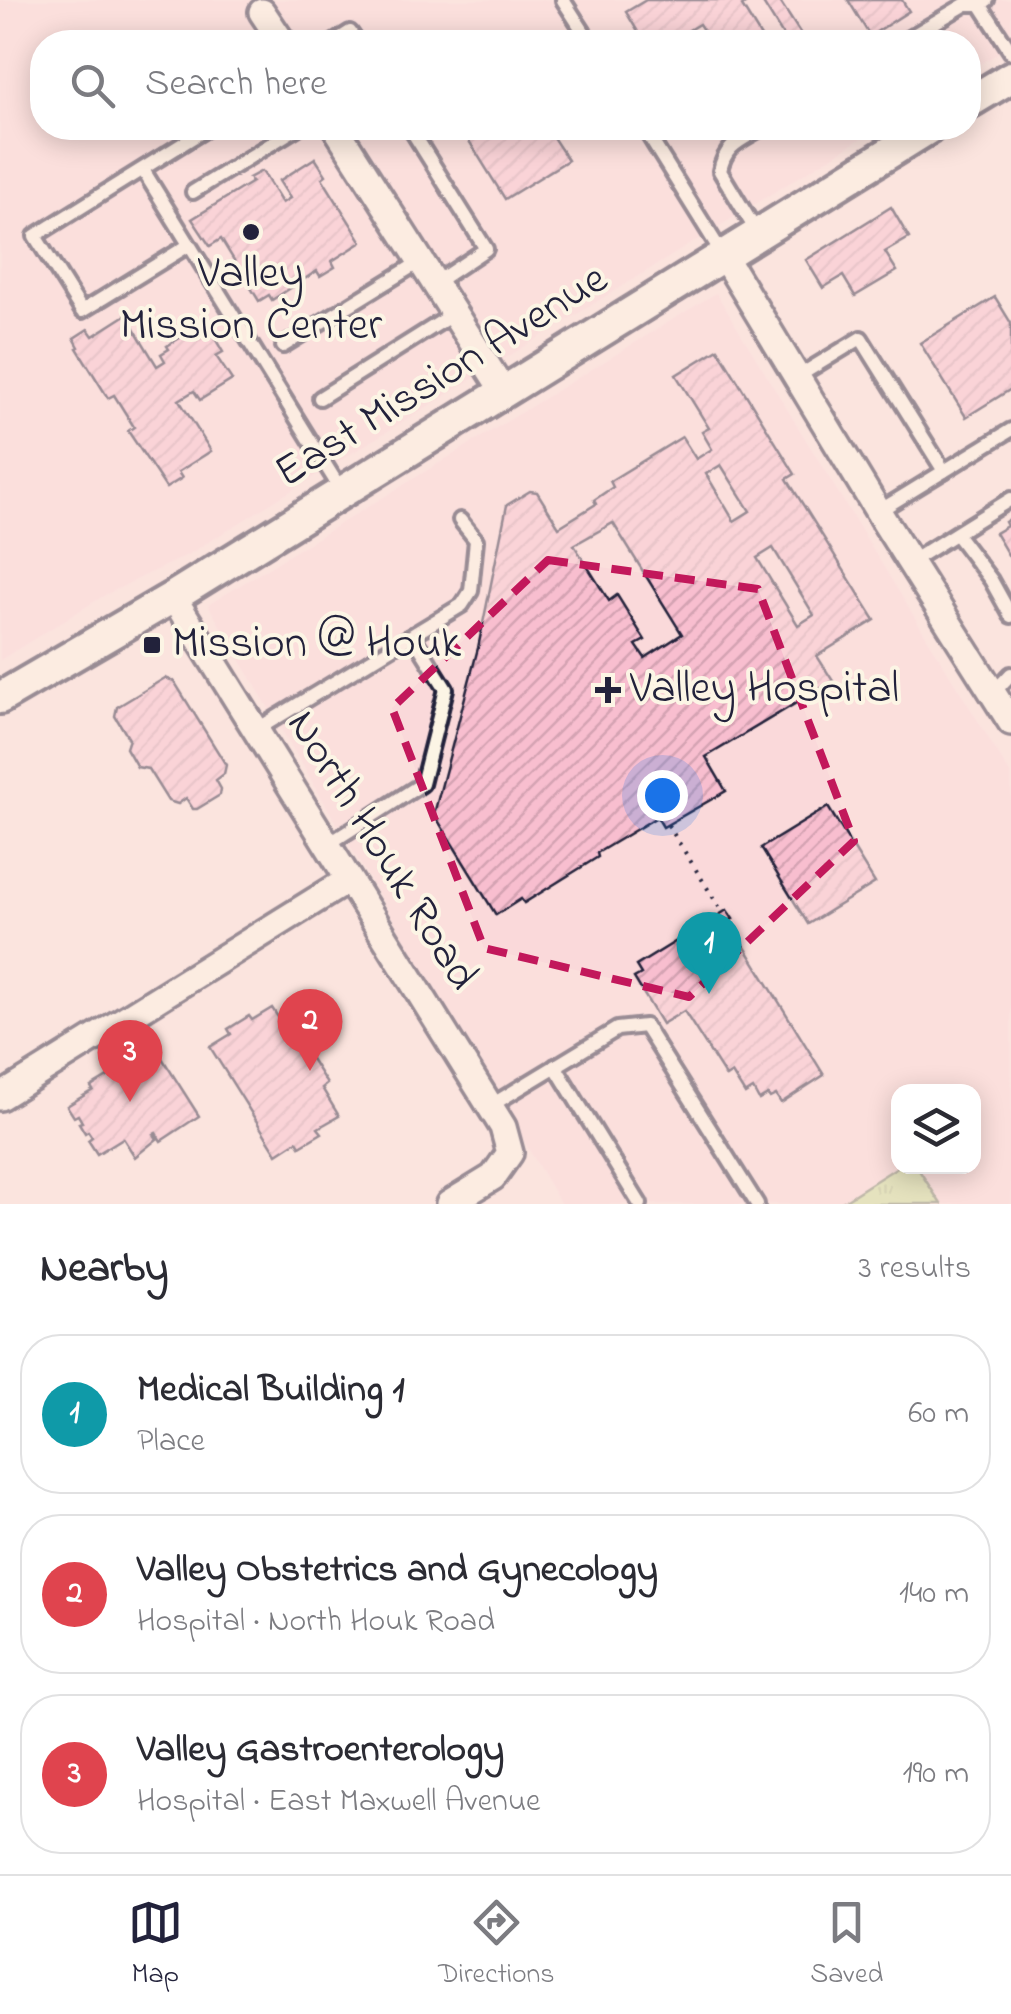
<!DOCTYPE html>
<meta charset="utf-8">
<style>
body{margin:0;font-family:"Indie Flower",sans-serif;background:#f7f7f7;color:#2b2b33}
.controls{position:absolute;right:30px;bottom:30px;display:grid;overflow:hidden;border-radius:20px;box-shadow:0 5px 25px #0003}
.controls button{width:90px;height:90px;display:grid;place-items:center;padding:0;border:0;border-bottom:2px solid #e1e1e2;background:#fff;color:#2b2b33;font:50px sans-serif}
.you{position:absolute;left:662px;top:795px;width:35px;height:35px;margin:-25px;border:8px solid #fff;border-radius:50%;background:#1a73e8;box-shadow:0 0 0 15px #1a73e833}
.badge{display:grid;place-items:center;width:65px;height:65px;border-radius:50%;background:#22223b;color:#fff;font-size:32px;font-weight:700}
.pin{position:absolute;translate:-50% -82px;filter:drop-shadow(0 2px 5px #0008)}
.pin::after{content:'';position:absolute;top:52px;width:35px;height:30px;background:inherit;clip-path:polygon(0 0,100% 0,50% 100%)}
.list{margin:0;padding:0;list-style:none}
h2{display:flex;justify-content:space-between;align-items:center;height:130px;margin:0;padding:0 40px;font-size:42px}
h2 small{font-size:32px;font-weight:400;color:#7c7c81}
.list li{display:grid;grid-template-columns:65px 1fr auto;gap:30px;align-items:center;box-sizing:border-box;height:160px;margin:0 20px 20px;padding:0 20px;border:2px solid #e1e1e2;border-radius:40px}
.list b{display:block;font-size:38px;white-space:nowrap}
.list p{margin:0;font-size:32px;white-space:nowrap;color:#7c7c81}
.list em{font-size:32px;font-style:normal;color:#7c7c81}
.icon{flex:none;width:55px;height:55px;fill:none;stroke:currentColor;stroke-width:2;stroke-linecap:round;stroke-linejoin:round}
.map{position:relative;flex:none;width:1011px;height:1204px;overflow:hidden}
.search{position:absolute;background:#fff;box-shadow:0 5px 25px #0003;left:30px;right:30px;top:30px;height:110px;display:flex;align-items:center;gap:25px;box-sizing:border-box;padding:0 35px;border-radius:40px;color:#7c7c81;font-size:38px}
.sheet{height:670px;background:#fff}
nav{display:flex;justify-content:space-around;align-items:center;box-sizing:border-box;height:140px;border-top:2px solid #e1e1e2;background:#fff;font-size:28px;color:#7c7c81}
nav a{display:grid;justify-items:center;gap:5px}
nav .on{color:#22223b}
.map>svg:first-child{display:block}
.built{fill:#fad9da}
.grass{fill:url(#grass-tufts);stroke:#768269;stroke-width:2.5}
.building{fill:url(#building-hatch);stroke:#22223b;stroke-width:2.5;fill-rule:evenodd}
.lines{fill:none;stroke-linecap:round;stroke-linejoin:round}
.service-casing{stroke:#22223b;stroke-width:20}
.minor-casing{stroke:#22223b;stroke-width:32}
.tertiary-casing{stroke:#22223b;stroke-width:38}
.path{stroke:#22223b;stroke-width:4;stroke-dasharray:2.5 8;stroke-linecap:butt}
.service{stroke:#fcf5e5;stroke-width:12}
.minor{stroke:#fcf5e5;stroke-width:25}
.tertiary{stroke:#fcf5e5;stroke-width:30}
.marked{fill:none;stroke:#c2185b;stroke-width:8;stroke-dasharray:20 12;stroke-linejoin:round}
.poi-dot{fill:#22223b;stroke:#fcf5e5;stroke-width:4}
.labels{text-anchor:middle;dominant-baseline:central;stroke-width:8;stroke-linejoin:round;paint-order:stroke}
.poi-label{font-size:45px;fill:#22223b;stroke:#fcf5e5;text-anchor:start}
.street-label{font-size:45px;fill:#22223b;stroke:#fcf5e5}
</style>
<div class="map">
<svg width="1011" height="1204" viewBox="0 0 1011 1204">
<defs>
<pattern id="grass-tufts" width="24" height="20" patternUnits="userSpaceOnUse" patternTransform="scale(2.5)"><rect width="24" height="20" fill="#cae197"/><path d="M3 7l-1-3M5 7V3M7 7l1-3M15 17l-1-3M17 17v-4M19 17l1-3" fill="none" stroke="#adc183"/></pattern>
<pattern id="building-hatch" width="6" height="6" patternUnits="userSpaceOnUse" patternTransform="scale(2.5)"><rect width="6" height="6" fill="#f8becf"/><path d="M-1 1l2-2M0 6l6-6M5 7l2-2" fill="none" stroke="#d4a3b3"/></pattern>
</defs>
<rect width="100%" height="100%" fill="#fbe4de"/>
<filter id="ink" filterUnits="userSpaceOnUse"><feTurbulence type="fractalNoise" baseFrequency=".01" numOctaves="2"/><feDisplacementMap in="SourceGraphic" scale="20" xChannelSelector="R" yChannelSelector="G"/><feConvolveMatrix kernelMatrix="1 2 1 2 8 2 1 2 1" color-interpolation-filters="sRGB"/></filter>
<g filter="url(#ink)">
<!-- built -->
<g class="built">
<path d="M0,0H1011V45L969,71L968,42H42V128H878L189,554L105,595L0,660Z"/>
<path d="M716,293L1011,775V1204H941L917,1167L974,1166V1092H898L899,1167L839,1204H561L208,605Z"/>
</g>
<!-- grass -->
<path class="grass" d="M899,1166L917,1167L941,1204H839Z"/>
<!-- building -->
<g class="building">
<path d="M646,0H751L742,6L764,42H711L699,24L669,42H644L626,12Z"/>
<path d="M761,0H779L806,42H787Z"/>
<path d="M848,0H902L909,11L870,36Z"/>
<path d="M461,128H547L568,160L505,199Z"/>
<path d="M315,158L326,175L322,178L362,242L332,261L335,267L320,276L317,271L272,300L269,295L259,301L221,239L210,246L192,219L252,182L249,178L262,171L282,203L290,198L279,181Z"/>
<path d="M891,207L909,238L885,252L897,271L855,296L843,276L823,288L806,260Z"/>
<path d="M995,297L1011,323V389L966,417L920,343Z"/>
<path d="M126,315L157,366L165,361L161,354L169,349L167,346L199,326L207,338L213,335L223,352L216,356L232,380L200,400L194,391L179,400L211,451L178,472L182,478L166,488L128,431L134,427L114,395L108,398L77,348L79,347L74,338L88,329L93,336Z"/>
<path d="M718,349L795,474L787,479L875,620L817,656L833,681L706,757L726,791L663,827L657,817L597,853L598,857L524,903L521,899L496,915L434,814L478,648L507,505L530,491L537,492L559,527L596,504L594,500L613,487L610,481L682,437L696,459L712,449L702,432L709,428L676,375ZM721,465L750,511L734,521L706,474ZM613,523L682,634L645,658L636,645L645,640L617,595L609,601L574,545ZM773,548L814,615L798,625L757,558Z"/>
<path d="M1011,518V560L995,533L1007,526L1005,522Z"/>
<path d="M165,678L174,681L226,765L224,774L216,780L221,789L220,795L197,809H193L186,798L178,804L168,801L148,769L137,767L126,748L129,739L115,716L117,707Z"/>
<path d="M828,807L875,883L808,924L761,848Z"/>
<path d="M727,910L733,919L729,921L824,1075L781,1103L776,1095L770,1098L768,1095L759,1100L753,1089L745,1094L732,1073L726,1077L684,1011L662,1024L634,978L641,974L636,966Z"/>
<path d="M272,1008L301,1052L305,1049L327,1084L322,1088L339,1116L318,1128L322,1133L300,1146L297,1141L277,1154L210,1047L231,1034L228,1029L249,1016L252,1020Z"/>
<path d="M157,1050L199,1116L161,1141L156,1133L154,1134L157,1139L135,1157L123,1138L97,1154L88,1140L92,1137L88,1131L85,1133L79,1123L82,1122L78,1115L74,1117L67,1106L93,1090L91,1087L121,1069L123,1072Z"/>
</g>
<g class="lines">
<defs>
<g id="service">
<path d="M563,0L590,42"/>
<path d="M980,4L1011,52"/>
<path d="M334,42L350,32L357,42"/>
<path d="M902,42L966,4H980L987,0"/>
<path d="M410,128L486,249L435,283"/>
<path d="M644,128L723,255"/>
<path d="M143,170L341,490"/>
<path d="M193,192L297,128"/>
<path d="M758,234L720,171C725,145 740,141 762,128"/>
<path d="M189,245L82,311L35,236L208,128"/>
<path d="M283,346L421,261"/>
<path d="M797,377L861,338L944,471"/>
<path d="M320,398L455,313"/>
<path d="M879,511L1011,430"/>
<path d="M956,534L991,580L1011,616"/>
<path d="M910,562L1011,499"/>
<path d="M993,693L1011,674"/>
<path d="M256,730L462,605L471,591L476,540L460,520"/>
<path d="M327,845L422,784L446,689L413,636"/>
<path d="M555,1066L640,1204"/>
<path d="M490,1106L617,1029L645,1026L757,1204"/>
</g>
<g id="minor">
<path d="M262,12L282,42"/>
<path d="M336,128L504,392"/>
<path d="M723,255L884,521L1011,722"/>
<path d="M173,597L503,1127L510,1153L493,1177L449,1204"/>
<path d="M0,1097L348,880"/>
</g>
<g id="tertiary">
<path d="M968,103L1011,77"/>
<path d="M0,698L173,597L929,128"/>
</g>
</defs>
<!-- service casing -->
<use href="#service" class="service-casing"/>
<!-- minor casing -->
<use href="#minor" class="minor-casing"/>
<!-- tertiary casing -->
<use href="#tertiary" class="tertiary-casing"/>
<!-- path -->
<path class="path" d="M668,825L723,913"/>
<!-- service -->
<use href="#service" class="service"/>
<!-- minor -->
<use href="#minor" class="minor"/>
<!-- tertiary -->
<use href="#tertiary" class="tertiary"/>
</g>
</g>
<!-- marked area -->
<path d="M0 0H1011V1204H0ZM548,560L758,589L854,841L689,997L484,948L392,708Z" fill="#fbe4de" fill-opacity=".55" fill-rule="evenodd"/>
<path class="marked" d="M548,560L758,589L854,841L689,997L484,948L392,708Z"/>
<!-- markers -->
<g class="poi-dot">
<circle cx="251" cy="232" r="10"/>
<rect x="142" y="635" width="20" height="20" rx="5"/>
<path d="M603 675h10v10h10v10h-10v10h-10v-10h-10v-10h10z"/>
</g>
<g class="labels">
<!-- poi labels -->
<g class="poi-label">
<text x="251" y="275" text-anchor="middle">Valley<tspan x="251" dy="52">Mission Center</tspan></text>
<text x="172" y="645">Mission @ Houk</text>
<text x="630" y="690">Valley Hospital</text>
</g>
<!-- street labels -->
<g class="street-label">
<text transform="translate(442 377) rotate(-32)">East Mission Avenue</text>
<text transform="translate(381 851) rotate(58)">North Houk Road</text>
</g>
</g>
</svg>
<div class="controls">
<button><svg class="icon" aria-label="layers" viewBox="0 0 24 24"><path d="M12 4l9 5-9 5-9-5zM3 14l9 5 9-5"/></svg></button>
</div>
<div class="you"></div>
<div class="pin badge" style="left:709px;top:994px;background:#0f9aa8">1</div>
<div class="pin badge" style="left:310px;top:1071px;background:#e0444e">2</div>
<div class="pin badge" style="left:130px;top:1102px;background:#e0444e">3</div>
<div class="search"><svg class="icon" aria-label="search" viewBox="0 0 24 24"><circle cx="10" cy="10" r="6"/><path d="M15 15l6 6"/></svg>Search here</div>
</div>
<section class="sheet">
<h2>Nearby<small>3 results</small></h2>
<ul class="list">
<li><span class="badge" style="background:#0f9aa8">1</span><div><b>Medical Building 1</b><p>Place</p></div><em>60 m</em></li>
<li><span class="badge" style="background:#e0444e">2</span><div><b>Valley Obstetrics and Gynecology</b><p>Hospital · North Houk Road</p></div><em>140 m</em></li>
<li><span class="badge" style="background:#e0444e">3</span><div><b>Valley Gastroenterology</b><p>Hospital · East Maxwell Avenue</p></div><em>190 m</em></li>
</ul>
</section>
<nav>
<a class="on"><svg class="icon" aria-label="map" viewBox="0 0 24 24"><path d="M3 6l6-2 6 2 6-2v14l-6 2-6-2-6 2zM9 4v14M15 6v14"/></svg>Map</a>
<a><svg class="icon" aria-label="directions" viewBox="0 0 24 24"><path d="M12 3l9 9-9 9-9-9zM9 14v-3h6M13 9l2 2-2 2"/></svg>Directions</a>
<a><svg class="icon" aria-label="saved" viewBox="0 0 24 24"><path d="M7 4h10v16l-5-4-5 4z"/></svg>Saved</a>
</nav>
